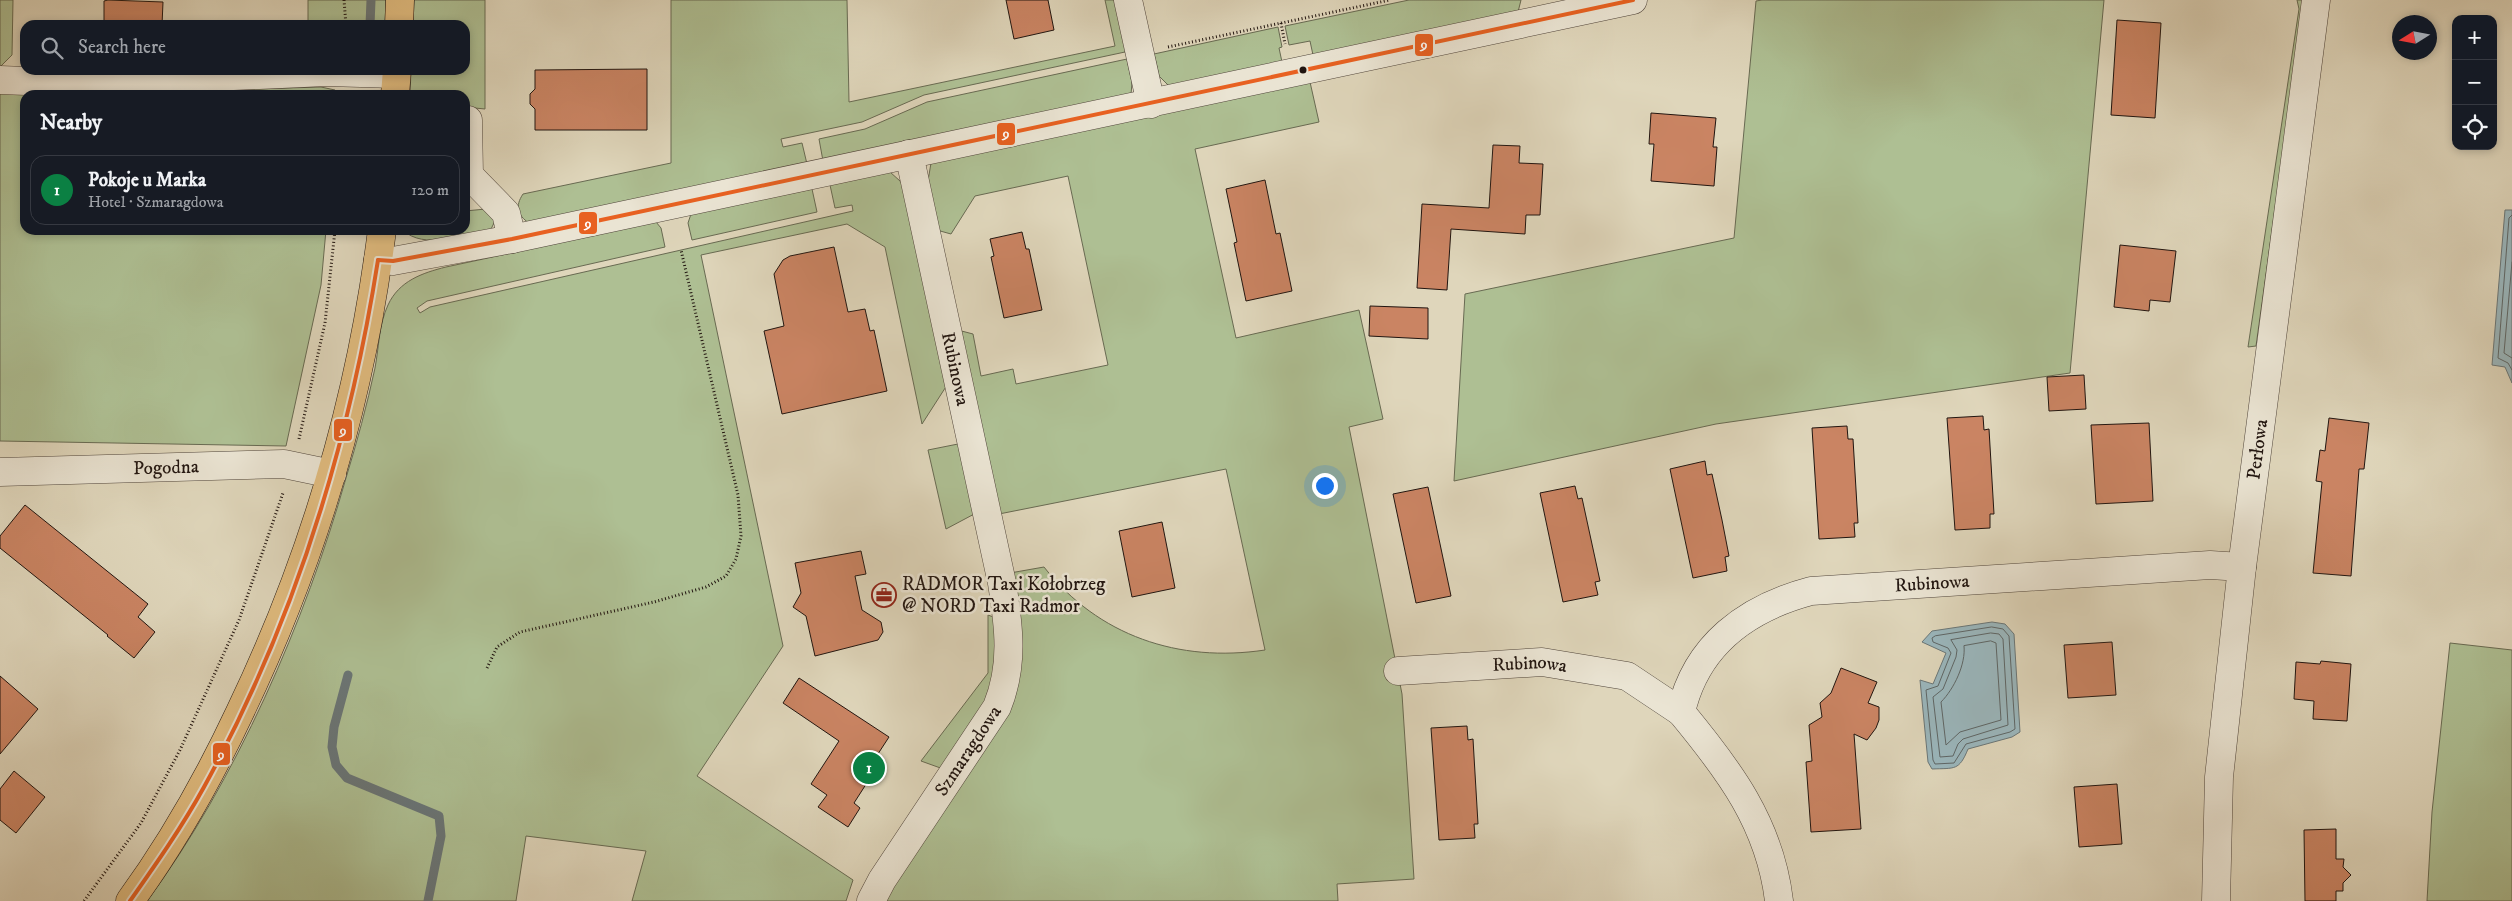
<!DOCTYPE html>
<meta charset="utf-8">
<style>
body{margin:0;font-family:"IM FELL DW Pica",serif;background:#242831;color:#f1f3f6}
.controls{position:absolute;right:15px;top:15px;display:grid;overflow:hidden;border-radius:10px;box-shadow:0 2px 8px #0003}
.controls button{width:45px;height:45px;display:grid;place-items:center;padding:0;border:0;border-bottom:1px solid #363941;background:#171b24;color:#f1f3f6;font:25px sans-serif}
.compass{position:absolute;left:2392px;top:15px;width:45px;height:45px;border-radius:50%;background:#171b24;box-shadow:0 2px 8px #0003;rotate:259deg}
.you{position:absolute;left:1324px;top:485px;width:18px;height:18px;margin:-12px;border:4px solid #fff;border-radius:50%;background:#1a73e8;box-shadow:0 0 0 8px #1a73e833}
.badge{display:grid;place-items:center;width:32px;height:32px;border-radius:50%;background:#0b8043;color:#fff;font-size:16px;font-weight:700}
.pin{position:absolute;translate:-50% -50%;border:2px solid #fff;box-shadow:0 1px 5px #0006}
.list{margin:0;padding:0;list-style:none}
h2{display:flex;justify-content:space-between;align-items:center;height:65px;margin:0;padding:0 20px;font-size:21px}
h2 small{font-size:16px;font-weight:400;color:#9ea1a6}
.list li{display:grid;grid-template-columns:32px 1fr auto;gap:15px;align-items:center;box-sizing:border-box;height:70px;margin:0 10px 10px;padding:0 10px;border:1px solid #363941;border-radius:15px}
.list b{display:block;font-size:19px;white-space:nowrap}
.list p{margin:0;font-size:16px;white-space:nowrap;color:#9ea1a6}
.list em{font-size:16px;font-style:normal;color:#9ea1a6}
.icon{flex:none;width:28px;height:28px;fill:none;stroke:currentColor;stroke-width:2;stroke-linecap:round;stroke-linejoin:round}
.map{position:relative;flex:none;width:2512px;height:901px;overflow:hidden}
.search{position:absolute;background:#171b24;box-shadow:0 2px 8px #0003;left:20px;top:20px;width:450px;height:55px;display:flex;align-items:center;gap:12px;box-sizing:border-box;padding:0 18px;border-radius:15px;color:#9ea1a6;font-size:19px}
.panel{position:absolute;background:#171b24;box-shadow:0 2px 8px #0003;left:20px;top:90px;width:450px;height:145px;border-radius:15px}
.map>svg:first-child{display:block}
.green{fill:#aebf93;stroke:#686a52}
.water{fill:#9ab6bc;stroke:#6a7677}
.lines{fill:none;stroke-linecap:round;stroke-linejoin:round}
.shore{stroke:#5e6666;stroke-width:1}
.stream{stroke:#6a7677;stroke-width:9}
.building{fill:#ca8463;stroke:#211510}
.minor-casing{stroke:#50453b;stroke-width:29}
.major-casing{stroke:#211510;stroke-width:29}
.path{stroke:#211510;stroke-width:3;stroke-dasharray:1 2.5;stroke-linecap:butt}
.minor{stroke:#eae4d3;stroke-width:28}
.major{stroke:#e0bb7e;stroke-width:28}
.bus-1-casing{stroke:#eae4d3;stroke-width:8}
.bus-1{stroke:#e86121;stroke-width:4}
.bus-dot{fill:#211510;stroke:#eae4d3;stroke-width:2}
.labels{text-anchor:middle;dominant-baseline:central;stroke-width:5;stroke-linejoin:round;paint-order:stroke}
.street-label{font-size:19px;fill:#211510;stroke:#eae4d3}
.poi-label{font-size:19px;fill:#211510;stroke:#eae4d3;text-anchor:start}
.line-badge{stroke:#eae4d3;stroke-width:2}
.badge-label{font-size:14px;text-anchor:middle;font-weight:bold;fill:#fff}
</style>
<div class="map">
<svg width="2512" height="901" viewBox="0 0 2512 901">
<rect width="100%" height="100%" fill="#dfd6bb"/>
<filter id="stains"><feTurbulence type="fractalNoise" baseFrequency=".004" numOctaves="4"/><feColorMatrix values="0 0 0 0 .2 0 0 0 0 .09 0 0 0 0 .02 0 0 0 .5 -.17"/></filter>
<radialGradient id="worn" r=".72"><stop offset=".6" stop-color="#630" stop-opacity="0"/><stop offset="1" stop-color="#630" stop-opacity=".3"/></radialGradient>
<!-- green -->
<g class="green">
<path d="M0,0H13L12,55L0,67Z"/>
<path d="M308,0H386L385,25H308Z"/>
<path d="M414,0H485V109L465,107V95H410L411,70H465V25H413Z"/>
<path d="M671,0H847L849,102L1115,46L1105,0H1117L1127,49L1125,52L924,95L862,122L781,139L783,147L802,143L807,164L529,223C517,215 515,206 523,194L671,163Z"/>
<path d="M1409,0H1521L1518,12L1313,55L1310,41L1289,45L1285,26Z"/>
<path d="M1762,0H2104L2070,373L1716,424L1454,481L1465,294L1734,238L1756,1Z"/>
<path d="M2297,0H2304L2256,346L2248,347L2299,9Z"/>
<path d="M1278,27L1282,47L1279,48L1282,62L1170,87L1159,76L1154,54Z"/>
<path d="M1127,59L1132,82L1131,95L823,161L819,139L865,129L927,102Z"/>
<path d="M1310,82L1319,122L1195,149L1236,338L1359,310L1383,419L1349,427L1402,694L1414,879L1337,884L1338,901H881L993,731L1010,573L1044,567C1098,636 1179,663 1265,650L1226,469L994,515L954,329L973,334L981,376L1013,369L1016,384L1108,365L1068,176L975,196L951,234L933,229L927,187L931,163Z"/>
<path d="M0,87L76,94L321,87L335,90V95H25V230H326L321,285L286,446L0,441Z"/>
<path d="M890,172L900,181L910,197L949,382L922,424L885,247L847,224L701,255L783,646L697,776L853,880L846,901H632L646,851L526,836L516,901H147C235,782 306,620 346,478C357,442 367,405 375,368C379,347 379,324 388,305C399,281 422,273 446,267L656,222L661,228L665,247L427,301L417,308L420,313L430,307L853,211L852,205L835,208L830,185Z"/>
<path d="M812,189L817,212L692,240L688,223L691,214Z"/>
<path d="M486,209L495,221L490,231C464,235 423,250 403,230H465V211Z"/>
<path d="M963,443L978,512L946,529L928,450Z"/>
<path d="M988,615L1001,620L998,688L946,770L921,761L988,673Z"/>
<path d="M2450,643L2512,650V901H2427L2432,812Z"/>
</g>
<!-- water -->
<g class="water">
<path d="M2505,210H2512V383L2505,367L2492,365Z"/>
<path d="M1992,622L2005,624L2014,634L2020,732L2012,737L1968,749C1959,771 1955,768 1932,769L1928,762L1920,680L1933,684L1946,653L1922,642L1932,631Z"/>
</g>
<g class="lines">
<!-- shore -->
<g class="shore">
<path d="M2512,215L2509,218L2498,358L2508,363L2512,370"/>
<path d="M2512,262L2504,353L2512,358"/>
<path d="M1992,627L2003,629L2009,636L2015,729L2010,732L1966,744L1954,763L1935,764L1933,760L1926,690L1938,686L1951,653L1948,648L1933,642L1932,638L1935,636Z"/>
<path d="M1991,633L1999,634L2003,639L2008,725L1963,739L1958,744L1953,756L1940,757L1933,697L1943,689L1956,657L1957,650L1951,640Z"/>
<path d="M1991,641L1996,643L2001,720L1960,732L1946,745L1941,702C1954,689 1966,664 1964,646Z"/>
</g>
<!-- stream -->
<g class="stream">
<path d="M370,25L371,0"/>
<path d="M348,675L334,727L332,747L336,765L347,778L439,816L441,836L428,901"/>
</g>
</g>
<!-- building -->
<g class="building">
<path d="M108,0L163,2L162,25H104V1Z"/>
<path d="M1006,0H1048L1054,30L1014,39Z"/>
<path d="M2117,20L2161,23L2155,118L2111,115Z"/>
<path d="M647,69V130H535V109L530,104V94L535,89V70Z"/>
<path d="M1651,113L1716,118L1713,147H1717L1714,186L1651,181L1654,144H1649Z"/>
<path d="M1493,145L1520,146L1519,163L1543,164L1540,215H1526L1525,234L1451,229L1447,290L1417,288L1422,204L1489,208Z"/>
<path d="M1265,180L1276,234L1280,233L1292,291L1246,301L1234,243L1237,242L1226,189Z"/>
<path d="M1022,232L1026,249H1029L1042,310L1004,318L991,257L994,256L990,239Z"/>
<path d="M2120,245L2176,251L2170,302L2150,300L2149,311L2114,307Z"/>
<path d="M834,247L848,312L865,309L870,331L874,330L887,391L782,414L764,331L784,326L774,274L783,260L790,256Z"/>
<path d="M1370,306L1428,308V339L1369,336Z"/>
<path d="M2084,375L2086,409L2049,411L2047,377Z"/>
<path d="M1983,416L1984,430L1989,429L1994,514H1990V528L1955,530L1947,418Z"/>
<path d="M2329,418L2369,423L2364,469H2359L2351,576L2313,573L2322,482L2316,481L2320,450L2325,451Z"/>
<path d="M2149,423L2153,501L2096,504L2091,425Z"/>
<path d="M1847,426L1848,439H1853L1858,523H1854L1855,537L1819,539L1812,428Z"/>
<path d="M1705,461L1707,475L1712,474L1722,520L1729,556L1725,557L1727,571L1693,578L1670,469Z"/>
<path d="M1575,486L1578,499L1582,498L1600,581L1595,582L1598,595L1563,602L1540,493Z"/>
<path d="M1428,487L1451,596L1416,603L1393,494Z"/>
<path d="M25,505L148,604L138,617L155,632L134,658L107,636L108,635L0,548V536Z"/>
<path d="M1162,522L1175,588L1132,597L1119,531Z"/>
<path d="M861,551L866,574L855,576L862,610L881,622L883,632L878,640L815,656L806,616L793,607L801,593L795,563Z"/>
<path d="M2112,642L2116,695L2068,698L2064,645Z"/>
<path d="M2321,661L2351,664L2347,721L2313,719L2314,701L2294,699L2296,662L2320,664Z"/>
<path d="M1841,668L1877,682L1868,703L1879,707V720L1876,728L1867,740L1854,734L1861,829L1811,832L1806,762L1812,761L1809,725L1822,717L1820,703L1831,693Z"/>
<path d="M0,676L38,709L0,754Z"/>
<path d="M799,678L889,737L874,760L879,764L854,803L860,808L848,827L818,807L827,795L811,784L839,741L783,703Z"/>
<path d="M1467,726L1468,740L1473,739L1478,824H1474L1475,838L1439,840L1431,728Z"/>
<path d="M14,771L45,797L16,833L0,820V789Z"/>
<path d="M2117,784L2122,844L2079,847L2074,787Z"/>
<path d="M2336,829V859H2344L2343,867L2351,875L2343,883V891H2336V901H2305L2304,830Z"/>
</g>
<g class="lines">
<defs>
<g id="minor">
<path d="M1128,0L1151,104"/>
<path d="M0,80L78,83L326,72L396,74"/>
<path d="M468,120L469,175L506,213L512,239"/>
<path d="M378,260L393,261L512,239L1633,0"/>
<path id="s1" d="M0,472L284,464L332,474"/>
<path id="s2" d="M1398,671L1542,662L1627,676L1681,712"/>
<path id="s3" d="M871,901L882,880L997,707C1014,665 1009,627 1002,583L909,154"/>
<path id="s4" d="M1779,901C1770,824 1729,770 1681,712C1696,645 1747,608 1811,591L2210,565L2242,567"/>
<path id="s5" d="M2216,901L2219,777L2242,567L2316,0"/>
</g>
<g id="major">
<path d="M399,25L400,0"/>
<path d="M395,95L397,70"/>
<path d="M130,901C173,842 209,778 240,712C313,560 361,398 382,230"/>
</g>
</defs>
<!-- minor casing -->
<use href="#minor" class="minor-casing"/>
<!-- major casing -->
<use href="#major" class="major-casing"/>
<!-- path -->
<g class="path">
<path d="M344,0L346,25"/>
<path d="M1281,23L1285,44"/>
<path d="M1168,47L1390,0"/>
<path d="M299,439L325,323L335,230"/>
<path d="M487,668L497,647L520,632L654,602L706,587L726,576L736,559L741,536L738,495L681,250"/>
<path d="M84,901L141,823L180,750L239,620L283,493"/>
</g>
<!-- minor -->
<use href="#minor" class="minor"/>
<!-- major -->
<use href="#major" class="major"/>
<defs>
<g id="bus-1">
<path d="M378,260L393,261L512,239L1633,0"/>
<path d="M130,901C156,864 182,827 204,787C294,623 349,445 378,260"/>
</g>
</defs>
<!-- bus-1 casing -->
<use href="#bus-1" class="bus-1-casing"/>
<!-- bus-1 -->
<use href="#bus-1" class="bus-1"/>
</g>
<!-- icons -->
<defs>
<symbol id="office-ring" viewBox="-11 -11 22 22"><circle r="9.5" fill="#eae4d3" stroke="#8f2418" stroke-width="1.5"/><path d="M-6-3h4V-5.5h4V-3h4V5H-6ZM-1-4.5V-3h2v-1.5ZM-6 0V1H6V0Z" fill="#8f2418"/></symbol>
</defs>
<g fill-rule="evenodd">
<use href="#office-ring" x="870" y="581" width="28" height="28"/>
</g>
<!-- markers -->
<circle class="bus-dot" cx="1303" cy="70" r="4.5"/>
<g class="labels">
<!-- street labels -->
<g class="street-label">
<text transform="translate(955 369) rotate(78)">Rubinowa</text>
<text stroke="none"><textPath href="#s5" startOffset="454">Perłowa</textPath></text>
<text stroke="none"><textPath href="#s1" startOffset="166">Pogodna</textPath></text>
<text stroke="none"><textPath href="#s4" startOffset="525">Rubinowa</textPath></text>
<text stroke="none"><textPath href="#s2" startOffset="132">Rubinowa</textPath></text>
<text stroke="none"><textPath href="#s3" startOffset="179">Szmaragdowa</textPath></text>
</g>
<!-- poi labels -->
<g class="poi-label">
<text x="902" y="584">RADMOR Taxi Kołobrzeg<tspan x="902" dy="22">@ NORD Taxi Radmor</tspan></text>
</g>
</g>
<g class="line-badge">
<rect x="1414" y="33" width="20" height="24" rx="5" fill="#e86121"/>
<rect x="996" y="122" width="20" height="24" rx="5" fill="#e86121"/>
<rect x="578" y="211" width="20" height="24" rx="5" fill="#e86121"/>
<rect x="333" y="418" width="20" height="24" rx="5" fill="#e86121"/>
<rect x="212" y="742" width="19" height="24" rx="5" fill="#e86121"/>
</g>
<g class="badge-label">
<text x="1424" y="49">9</text>
<text x="1006" y="138">9</text>
<text x="588" y="228">9</text>
<text x="343" y="435">9</text>
<text x="221" y="759">9</text>
</g>
<rect width="100%" height="100%" filter="url(#stains)"/>
<rect width="100%" height="100%" fill="url(#worn)"/>
</svg>
<div class="controls">
<button>+</button>
<button>−</button>
<button><svg class="icon" aria-label="locate" viewBox="0 0 24 24"><circle cx="12" cy="12" r="6"/><path d="M12 2v4M12 18v4M2 12h4M18 12h4"/></svg></button>
</div>
<svg class="compass" viewBox="-18 -18 36 36"><path d="M0-13l5 13h-10z" fill="#e53935"/><path d="M0 13l5-13h-10z" fill="#9ea1a6"/></svg>
<div class="you"></div>
<div class="pin badge" style="left:869px;top:768px">1</div>
<div class="search"><svg class="icon" aria-label="search" viewBox="0 0 24 24"><circle cx="10" cy="10" r="6"/><path d="M15 15l6 6"/></svg>Search here</div>
<section class="panel">
<h2>Nearby<small></small></h2>
<ul class="list">
<li><span class="badge">1</span><div><b>Pokoje u Marka</b><p>Hotel · Szmaragdowa</p></div><em>120 m</em></li>
</ul>
</section>
</div>
